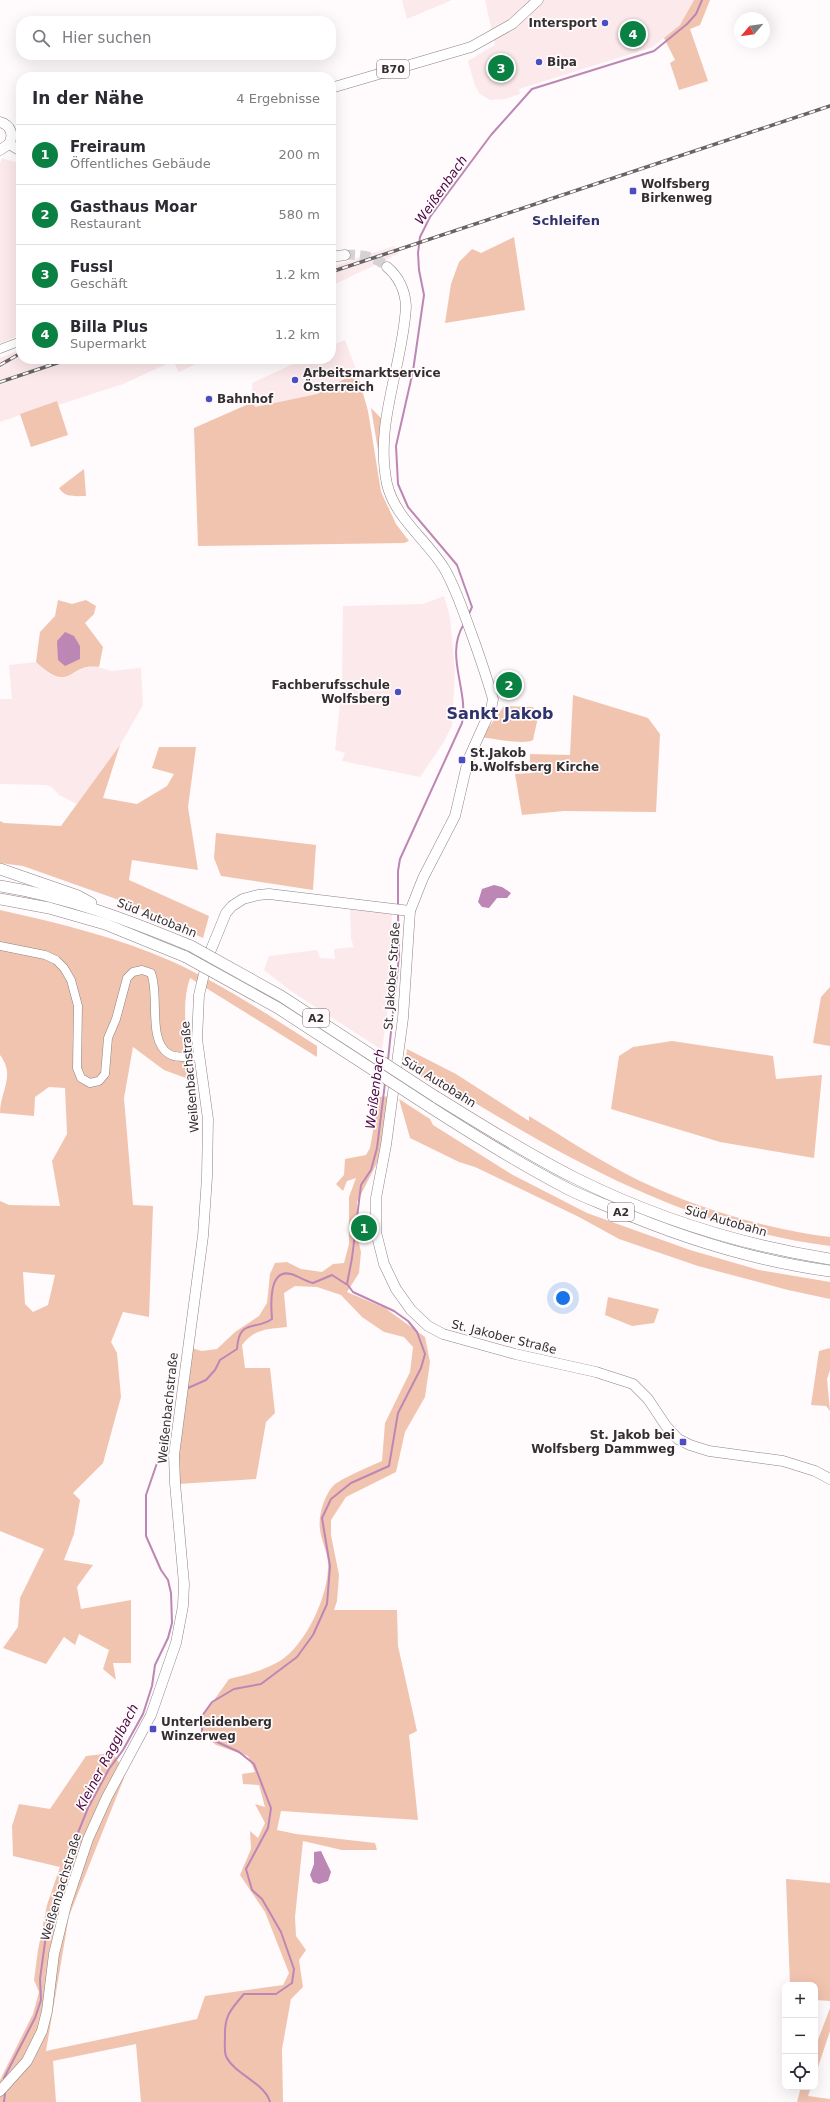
<!DOCTYPE html>
<html lang="de">
<meta charset="utf-8">
<style>
body{margin:0;font-family:"DejaVu Sans",sans-serif;background:#f7f7f7;color:#2b2b33}
.controls{position:absolute;right:12px;bottom:12px;display:grid;overflow:hidden;border-radius:8px;box-shadow:0 4px 16px #0002}
.controls button{width:36px;height:36px;display:grid;place-items:center;padding:0;border:0;border-bottom:1px solid #e1e1e2;background:#fff;color:#2b2b33;font:20px sans-serif}
.compass{position:absolute;left:734px;top:12px;width:36px;height:36px;border-radius:50%;background:#fff;box-shadow:0 4px 16px #0002;rotate:241deg}
.you{position:absolute;left:563px;top:1298px;width:14px;height:14px;margin:-10px;border:3px solid #fff;border-radius:50%;background:#1a73e8;box-shadow:0 0 0 6px #1a73e833}
.badge{display:grid;place-items:center;width:26px;height:26px;border-radius:50%;background:#0b8043;color:#fff;font-size:13px;font-weight:700}
.pin{position:absolute;translate:-50% -50%;border:2px solid #fff;box-shadow:0 1px 4px #0006}
.list{margin:0;padding:0;list-style:none}
h2{display:flex;justify-content:space-between;align-items:center;height:52px;margin:0;padding:0 16px;font-size:17px}
h2 small{font-size:13px;font-weight:400;color:#7c7c81}
.list li{display:grid;grid-template-columns:26px 1fr auto;gap:12px;align-items:center;box-sizing:border-box;height:60px;padding:0 16px;border-top:1px solid #e1e1e2}
.list b{display:block;font-size:15px;white-space:nowrap}
.list p{margin:0;font-size:13px;white-space:nowrap;color:#7c7c81}
.list em{font-size:13px;font-style:normal;color:#7c7c81}
.icon{flex:none;width:22px;height:22px;fill:none;stroke:currentColor;stroke-width:2;stroke-linecap:round;stroke-linejoin:round}
.map{position:relative;flex:none;width:830px;height:2102px;overflow:hidden}
.search{position:absolute;background:#fff;box-shadow:0 4px 16px #0002;left:16px;top:16px;width:320px;height:44px;display:flex;align-items:center;gap:10px;box-sizing:border-box;padding:0 14px;border-radius:16px;color:#7c7c81;font-size:15px}
.panel{position:absolute;background:#fff;box-shadow:0 4px 16px #0002;left:16px;top:72px;width:320px;height:292px;border-radius:16px}
.map>svg:first-child{display:block}
.built{fill:#fce9ec}
.green{fill:#f1c4b0;fill-rule:evenodd}
.water{fill:#bc87b4}
.lines{fill:none;stroke-linecap:round;stroke-linejoin:round}
.stream{stroke:#bc87b4;stroke-width:2}
.major-tunnel{stroke:#d6d1d2;stroke-width:10;stroke-dasharray:10 5;stroke-linecap:butt}
.minor-casing{stroke:#8c8384;stroke-width:9}
.major-casing{stroke:#8c8384;stroke-width:11}
.highway-casing{stroke:#8c8384;stroke-width:12}
.minor{stroke:#fff;stroke-width:8}
.major{stroke:#fff;stroke-width:10}
.highway{stroke:#fff;stroke-width:11}
.rail-casing{stroke:#686465;stroke-width:3.5}
.rail{stroke:#fffafb;stroke-width:2;stroke-dasharray:6;stroke-linecap:butt}
.highway-bridge-casing{stroke:#8c8384;stroke-width:12;stroke-linecap:butt}
.highway-bridge{stroke:#fff;stroke-width:11}
.poi-dot{fill:#4b4ec3;stroke:#fffafb;stroke-width:1.5}
.labels{text-anchor:middle;dominant-baseline:central;stroke-width:3.5;stroke-linejoin:round;paint-order:stroke}
.shield{fill:#fffafb;stroke:#706c6d;stroke-width:1}
.shield-label{font-size:11px;font-weight:bold;fill:#332f30}
.poi-label{font-size:12px;font-weight:bold;fill:#332f30;stroke:#fffafb;text-anchor:start}
.street-label{font-size:12px;fill:#332f30;stroke:#fffafb}
.water-label{font-size:13px;font-style:italic;fill:#4a0744;stroke:#fffafb}
.neighbourhood-label{font-size:13px;font-weight:bold;fill:#2e326d;stroke:#fffafb}
.district-label{font-size:16px;font-weight:bold;fill:#2e326d;stroke:#fffafb}
</style>
<div class="map">
<svg width="830" height="2102" viewBox="0 0 830 2102">
<rect width="100%" height="100%" fill="#fffafb"/>
<!-- built -->
<g class="built">
<path d="M402,0H452L407,19Z"/>
<path d="M485,0H694L680,25L653,47L519,89L520,94L506,99L490,100L480,94L475,86L468,61L495,45Z"/>
<path d="M2,158L21,164V334L0,344V164Z"/>
<path d="M394,246L398,254L331,286V267Z"/>
<path d="M345,340L357,372L317,394L255,407L253,402L252,383L304,359H331V346Z"/>
<path d="M21,349V359H206L179,372L173,361L123,384L58,405L57,402L0,422V358Z"/>
<path d="M444,596L450,617L455,671L452,726L443,743L420,777L342,761L345,753L335,750L342,686L343,606L423,604Z"/>
<path d="M36,662L48,673L56,677L63,678L84,668L94,666L111,671L141,668L143,705L120,745L77,804L59,795L52,787L46,785L0,784V699H12L9,665Z"/>
<path d="M350,909L392,914L389,1000L382,1050L291,991L264,970L269,956L317,950L320,958L335,959L334,949L354,947L351,939Z"/>
</g>
<!-- green -->
<g class="green">
<path d="M694,0H710L700,25L690,29L708,81L679,90L670,63L675,60L664,38L680,25Z"/>
<path d="M514,237L525,310L445,323L451,284L459,262L472,249L481,253Z"/>
<path d="M357,372L368,411L381,492L396,524L409,541L404,543L198,546L194,428L253,402L255,407L317,394Z"/>
<path d="M57,401L68,435L31,447L20,414Z"/>
<path d="M371,408L381,418L379,456Z"/>
<path d="M84,469L86,496C75,496 65,498 59,488Z"/>
<path d="M58,600L72,604L86,600L96,606L94,614L85,623L103,647L99,667C67,662 72,696 36,662L40,632L55,616Z"/>
<path d="M573,695L648,718L660,734L656,812L564,811L522,815L515,774L532,773L533,766L530,765V754L570,755Z"/>
<path d="M504,706L533,707L538,717L533,740C525,745 494,739 482,737Z"/>
<path d="M120,745L103,798L137,804L167,786L174,774L152,768L159,747H196L188,807L198,870L132,860L129,880L209,916L203,938L133,905L23,866L0,863V821L4,823L61,826Z"/>
<path d="M216,833L316,845L313,890L221,876L214,858Z"/>
<path d="M0,910C58,923 117,937 171,961C222,984 270,1016 317,1046V1057L190,978C179,1010 189,1049 194,1081L164,1070L133,1047L124,1098L133,1205L153,1206L149,1317L123,1312L111,1342L117,1353L121,1397L103,1463L73,1493L80,1500L74,1534L64,1560L93,1565L77,1587L81,1609L131,1600V1663H113L116,1680L103,1669L109,1650L79,1634L75,1645L64,1637L46,1664L3,1648L18,1627L20,1598L44,1549L0,1531V1201L9,1205L60,1206L52,1161L67,1134L65,1088L49,1087L35,1097L34,1116L0,1113C0,1091 16,1076 0,1055ZM23,1272L55,1275L48,1305L33,1312L25,1304Z"/>
<path d="M830,987V1046L813,1043L821,997Z"/>
<path d="M672,1041L773,1056L776,1079L822,1075L814,1158L720,1142L611,1109L619,1056L633,1047Z"/>
<path d="M407,1049L456,1074L529,1121V1116C565,1138 600,1161 638,1180C696,1208 766,1229 830,1237V1246C694,1230 572,1162 457,1092H445L405,1066Z"/>
<path d="M390,1096L378,1161L357,1202V1235L361,1252L359,1273L347,1292L385,1308L425,1337L430,1362L425,1397L405,1432L396,1472L346,1497L331,1520V1535L339,1575L337,1601L334,1610H397L398,1646L417,1731L409,1735L418,1820L281,1811L277,1830L296,1834L375,1843L377,1850H342L303,1841L295,1917L296,1936L306,1950L299,1960L303,1987L291,1999L282,2049L283,2102H141L136,2044L53,2061L56,2102H0V2080L33,2014L39,1992L34,1980L38,1950L47,1905L60,1867L13,1856L12,1826L19,1804L50,1809L86,1756L113,1753L124,1771V1778L69,1916L46,2051L197,2019L205,1996L283,1985L289,1973L265,1912L240,1875L251,1849L250,1831L258,1838L265,1823L255,1804L265,1807L259,1785L243,1784L242,1774L255,1772L248,1756L216,1745L203,1734L202,1717L229,1679C247,1675 264,1670 280,1661C307,1644 330,1592 328,1562C327,1551 321,1540 320,1529C318,1516 324,1496 333,1486C340,1479 371,1466 382,1461L385,1423L410,1372L413,1347L404,1337L384,1332L362,1317L341,1295L317,1287L295,1286L284,1293L287,1327C267,1329 254,1329 242,1345L245,1368H270L275,1413L266,1422L256,1479L178,1484L177,1447L191,1348L202,1351L217,1349L235,1332L259,1316L267,1303L270,1274L275,1263L287,1262L301,1269L322,1272L333,1264L344,1263L349,1244V1197L356,1178L347,1181L343,1191L336,1184L344,1175L345,1159L366,1155L370,1148L379,1097Z"/>
<path d="M399,1099L430,1119L433,1125L513,1175L587,1213L690,1250L759,1270L830,1282V1299L788,1290L698,1266L619,1239L579,1217L475,1167L459,1162L410,1138Z"/>
<path d="M608,1297L659,1309L654,1323L632,1326L605,1315Z"/>
<path d="M830,1348V1370L827,1379L830,1411L826,1406L811,1405L819,1351Z"/>
<path d="M786,1879L830,1883V2001L815,2000V1985H790Z"/>
<path d="M830,2008V2031L815,2076V2048Z"/>
<path d="M801,2087H811L808,2096L830,2099V2102H797Z"/>
</g>
<!-- water -->
<g class="water">
<path d="M65,632L74,636L80,646V659L65,666L58,660L57,641Z"/>
<path d="M494,885L502,887L511,893L507,898H497L489,908L482,907L478,902L482,889Z"/>
<path d="M321,1851L331,1872L328,1881L319,1884L313,1882L310,1875L314,1864V1852Z"/>
</g>
<g class="lines">
<!-- stream -->
<g class="stream">
<path d="M468,616L472,607L457,565L408,507L398,484L396,446L413,371L424,295L419,270L418,253L420,237L430,217L491,135L532,89L654,51L687,24L696,14L702,0"/>
<path d="M398,907V871L400,859L462,723C469,690 444,655 464,624"/>
<path d="M388,1060L399,956L398,913"/>
<path d="M188,1388L206,1380L215,1370L220,1360L237,1349C239,1318 255,1331 272,1319C271,1307 268,1268 291,1274C298,1276 305,1281 313,1283L332,1275L346,1284"/>
<path d="M4,2078L35,2018L41,2000L40,1979L48,1920L71,1850L88,1808L109,1769L123,1750L143,1714L152,1686L155,1665L168,1638L172,1623L171,1593L168,1580L161,1570L146,1536V1495L166,1437L173,1393"/>
<path d="M4,2102L5,2093"/>
<path d="M270,2102C266,2084 233,2073 226,2056C224,2051 225,2042 225,2037C224,2016 231,2009 244,1994H276L292,1983L294,1969L281,1932L262,1899L252,1890L246,1869L268,1828L271,1808L254,1764L239,1752L213,1740L202,1732V1716L212,1702L234,1689L261,1684L297,1657L313,1635L327,1604L330,1566L322,1518L331,1499L351,1483L389,1466L398,1413L421,1368L425,1354L417,1332L408,1321L394,1311L353,1292L347,1284L352,1258L361,1185L371,1170L377,1148L385,1083"/>
</g>
<!-- major-tunnel -->
<path class="major-tunnel" d="M345,255C360,254 375,256 387,267"/>
<defs>
<g id="minor">
<path d="M0,349L21,341"/>
<path d="M0,946L45,955L56,960L64,968L71,980L78,1006L77,1068L81,1078L90,1083L99,1081L105,1074L108,1038L116,1019L127,978L133,972L142,970L151,973C160,995 147,1041 169,1054C177,1059 190,1056 199,1056"/>
</g>
<g id="major">
<path d="M331,88L471,47L512,24L538,0"/>
<path d="M0,122C11,125 14,135 9,144L0,150"/>
<path d="M9,144L21,151"/>
<path d="M331,257L345,255"/>
<path d="M387,267C399,277 405,291 406,306C403,366 374,423 387,484C395,518 426,539 444,568C453,583 459,600 465,616C475,643 485,671 493,699L491,709L468,760L455,816L423,878L410,911L403,1018L386,1145L376,1198V1232L384,1264L396,1289L411,1310L428,1326L443,1334L515,1354L596,1372L633,1384L648,1399L666,1426L678,1439L690,1445L709,1451L783,1461L815,1471L830,1479"/>
<path d="M0,2091L27,2061L42,2031L47,2011L54,1954L66,1905L88,1839L107,1797L151,1715L176,1643L183,1606L184,1584L175,1483L174,1455L203,1236L207,1177L208,1119L197,1039L199,995L208,957L226,913L232,906L243,899L258,895L269,894L410,911"/>
</g>
<g id="highway">
<path d="M0,869L78,896L91,903"/>
<path d="M0,886C68,897 128,920 191,946"/>
<path d="M0,899L49,908L105,924L186,957"/>
<path d="M436,1097C482,1125 527,1154 575,1178C655,1218 741,1245 830,1259"/>
<path d="M430,1107C475,1136 520,1164 568,1189C582,1196 598,1202 612,1208C682,1238 755,1261 830,1271"/>
</g>
</defs>
<!-- minor casing -->
<use href="#minor" class="minor-casing"/>
<!-- major casing -->
<use href="#major" class="major-casing"/>
<!-- highway casing -->
<use href="#highway" class="highway-casing"/>
<!-- minor -->
<use href="#minor" class="minor"/>
<!-- major -->
<use href="#major" class="major"/>
<!-- highway -->
<use href="#highway" class="highway"/>
<defs>
<g id="rail">
<path d="M331,272L830,106"/>
<path d="M0,365L21,353"/>
<path d="M0,382L69,359"/>
</g>
</defs>
<!-- rail casing -->
<use href="#rail" class="rail-casing"/>
<!-- rail -->
<use href="#rail" class="rail"/>
<defs>
<g id="highway-bridge">
<path d="M191,946L281,996L436,1097"/>
<path d="M186,957L278,1008L430,1107"/>
</g>
</defs>
<!-- highway-bridge casing -->
<use href="#highway-bridge" class="highway-bridge-casing"/>
<!-- highway-bridge -->
<use href="#highway-bridge" class="highway-bridge"/>
</g>
<!-- markers -->
<g class="poi-dot">
<circle cx="605" cy="23" r="4"/>
<circle cx="539" cy="62" r="4"/>
<rect x="629" y="187" width="8" height="8" rx="2"/>
<circle cx="295" cy="380" r="4"/>
<circle cx="209" cy="399" r="4"/>
<circle cx="398" cy="692" r="4"/>
<rect x="458" y="756" width="8" height="8" rx="2"/>
<rect x="679" y="1438" width="8" height="8" rx="2"/>
<rect x="149" y="1725" width="8" height="8" rx="2"/>
</g>
<g class="labels">
<!-- shield labels -->
<g class="shield">
<rect x="377" y="60" width="32" height="18" rx="3"/>
<rect x="303" y="1009" width="26" height="18" rx="3"/>
<rect x="608" y="1203" width="26" height="18" rx="3"/>
</g>
<g class="shield-label">
<text x="393" y="69">B70</text>
<text x="316" y="1018">A2</text>
<text x="621" y="1212">A2</text>
</g>
<!-- poi labels -->
<g class="poi-label">
<text x="597" y="23" text-anchor="end">Intersport</text>
<text x="547" y="62">Bipa</text>
<text x="641" y="184">Wolfsberg<tspan x="641" dy="14">Birkenweg</tspan></text>
<text x="303" y="373">Arbeitsmarktservice<tspan x="303" dy="14">Österreich</tspan></text>
<text x="217" y="399">Bahnhof</text>
<text x="390" y="685" text-anchor="end">Fachberufsschule<tspan x="390" dy="14">Wolfsberg</tspan></text>
<text x="470" y="753">St.Jakob<tspan x="470" dy="14">b.Wolfsberg Kirche</tspan></text>
<text x="675" y="1435" text-anchor="end">St. Jakob bei<tspan x="675" dy="14">Wolfsberg Dammweg</tspan></text>
<text x="161" y="1722">Unterleidenberg<tspan x="161" dy="14">Winzerweg</tspan></text>
</g>
<!-- street labels -->
<g class="street-label">
<text transform="translate(157 918) rotate(22)">Süd Autobahn</text>
<text transform="translate(392 976) rotate(-86)">St. Jakober Straße</text>
<text transform="translate(190 1077) rotate(-95)">Weißenbachstraße</text>
<text transform="translate(439 1082) rotate(32)">Süd Autobahn</text>
<text transform="translate(726 1221) rotate(16)">Süd Autobahn</text>
<text transform="translate(504 1337) rotate(14)">St. Jakober Straße</text>
<text transform="translate(168 1408) rotate(-84)">Weißenbachstraße</text>
<text transform="translate(61 1887) rotate(-73)">Weißenbachstraße</text>
</g>
<!-- water labels -->
<g class="water-label">
<text transform="translate(441 190) rotate(-55)">Weißenbach</text>
<text transform="translate(375 1089) rotate(-83)">Weißenbach</text>
<text transform="translate(107 1757) rotate(-62)">Kleiner Ragglbach</text>
</g>
<!-- neighbourhood labels -->
<g class="neighbourhood-label">
<text x="566" y="220">Schleifen</text>
</g>
<!-- district labels -->
<g class="district-label">
<text x="500" y="713">Sankt Jakob</text>
</g>
</g>
</svg>
<div class="controls">
<button>+</button>
<button>−</button>
<button><svg class="icon" aria-label="locate" viewBox="0 0 24 24"><circle cx="12" cy="12" r="6"/><path d="M12 2v4M12 18v4M2 12h4M18 12h4"/></svg></button>
</div>
<svg class="compass" viewBox="-18 -18 36 36"><path d="M0-13l5 13h-10z" fill="#e53935"/><path d="M0 13l5-13h-10z" fill="#7c7c81"/></svg>
<div class="you"></div>
<div class="pin badge" style="left:364px;top:1228px">1</div>
<div class="pin badge" style="left:509px;top:685px">2</div>
<div class="pin badge" style="left:501px;top:68px">3</div>
<div class="pin badge" style="left:633px;top:34px">4</div>
<div class="search"><svg class="icon" aria-label="search" viewBox="0 0 24 24"><circle cx="10" cy="10" r="6"/><path d="M15 15l6 6"/></svg>Hier suchen</div>
<section class="panel">
<h2>In der Nähe<small>4 Ergebnisse</small></h2>
<ul class="list">
<li><span class="badge">1</span><div><b>Freiraum</b><p>Öffentliches Gebäude</p></div><em>200 m</em></li>
<li><span class="badge">2</span><div><b>Gasthaus Moar</b><p>Restaurant</p></div><em>580 m</em></li>
<li><span class="badge">3</span><div><b>Fussl</b><p>Geschäft</p></div><em>1.2 km</em></li>
<li><span class="badge">4</span><div><b>Billa Plus</b><p>Supermarkt</p></div><em>1.2 km</em></li>
</ul>
</section>
</div>
